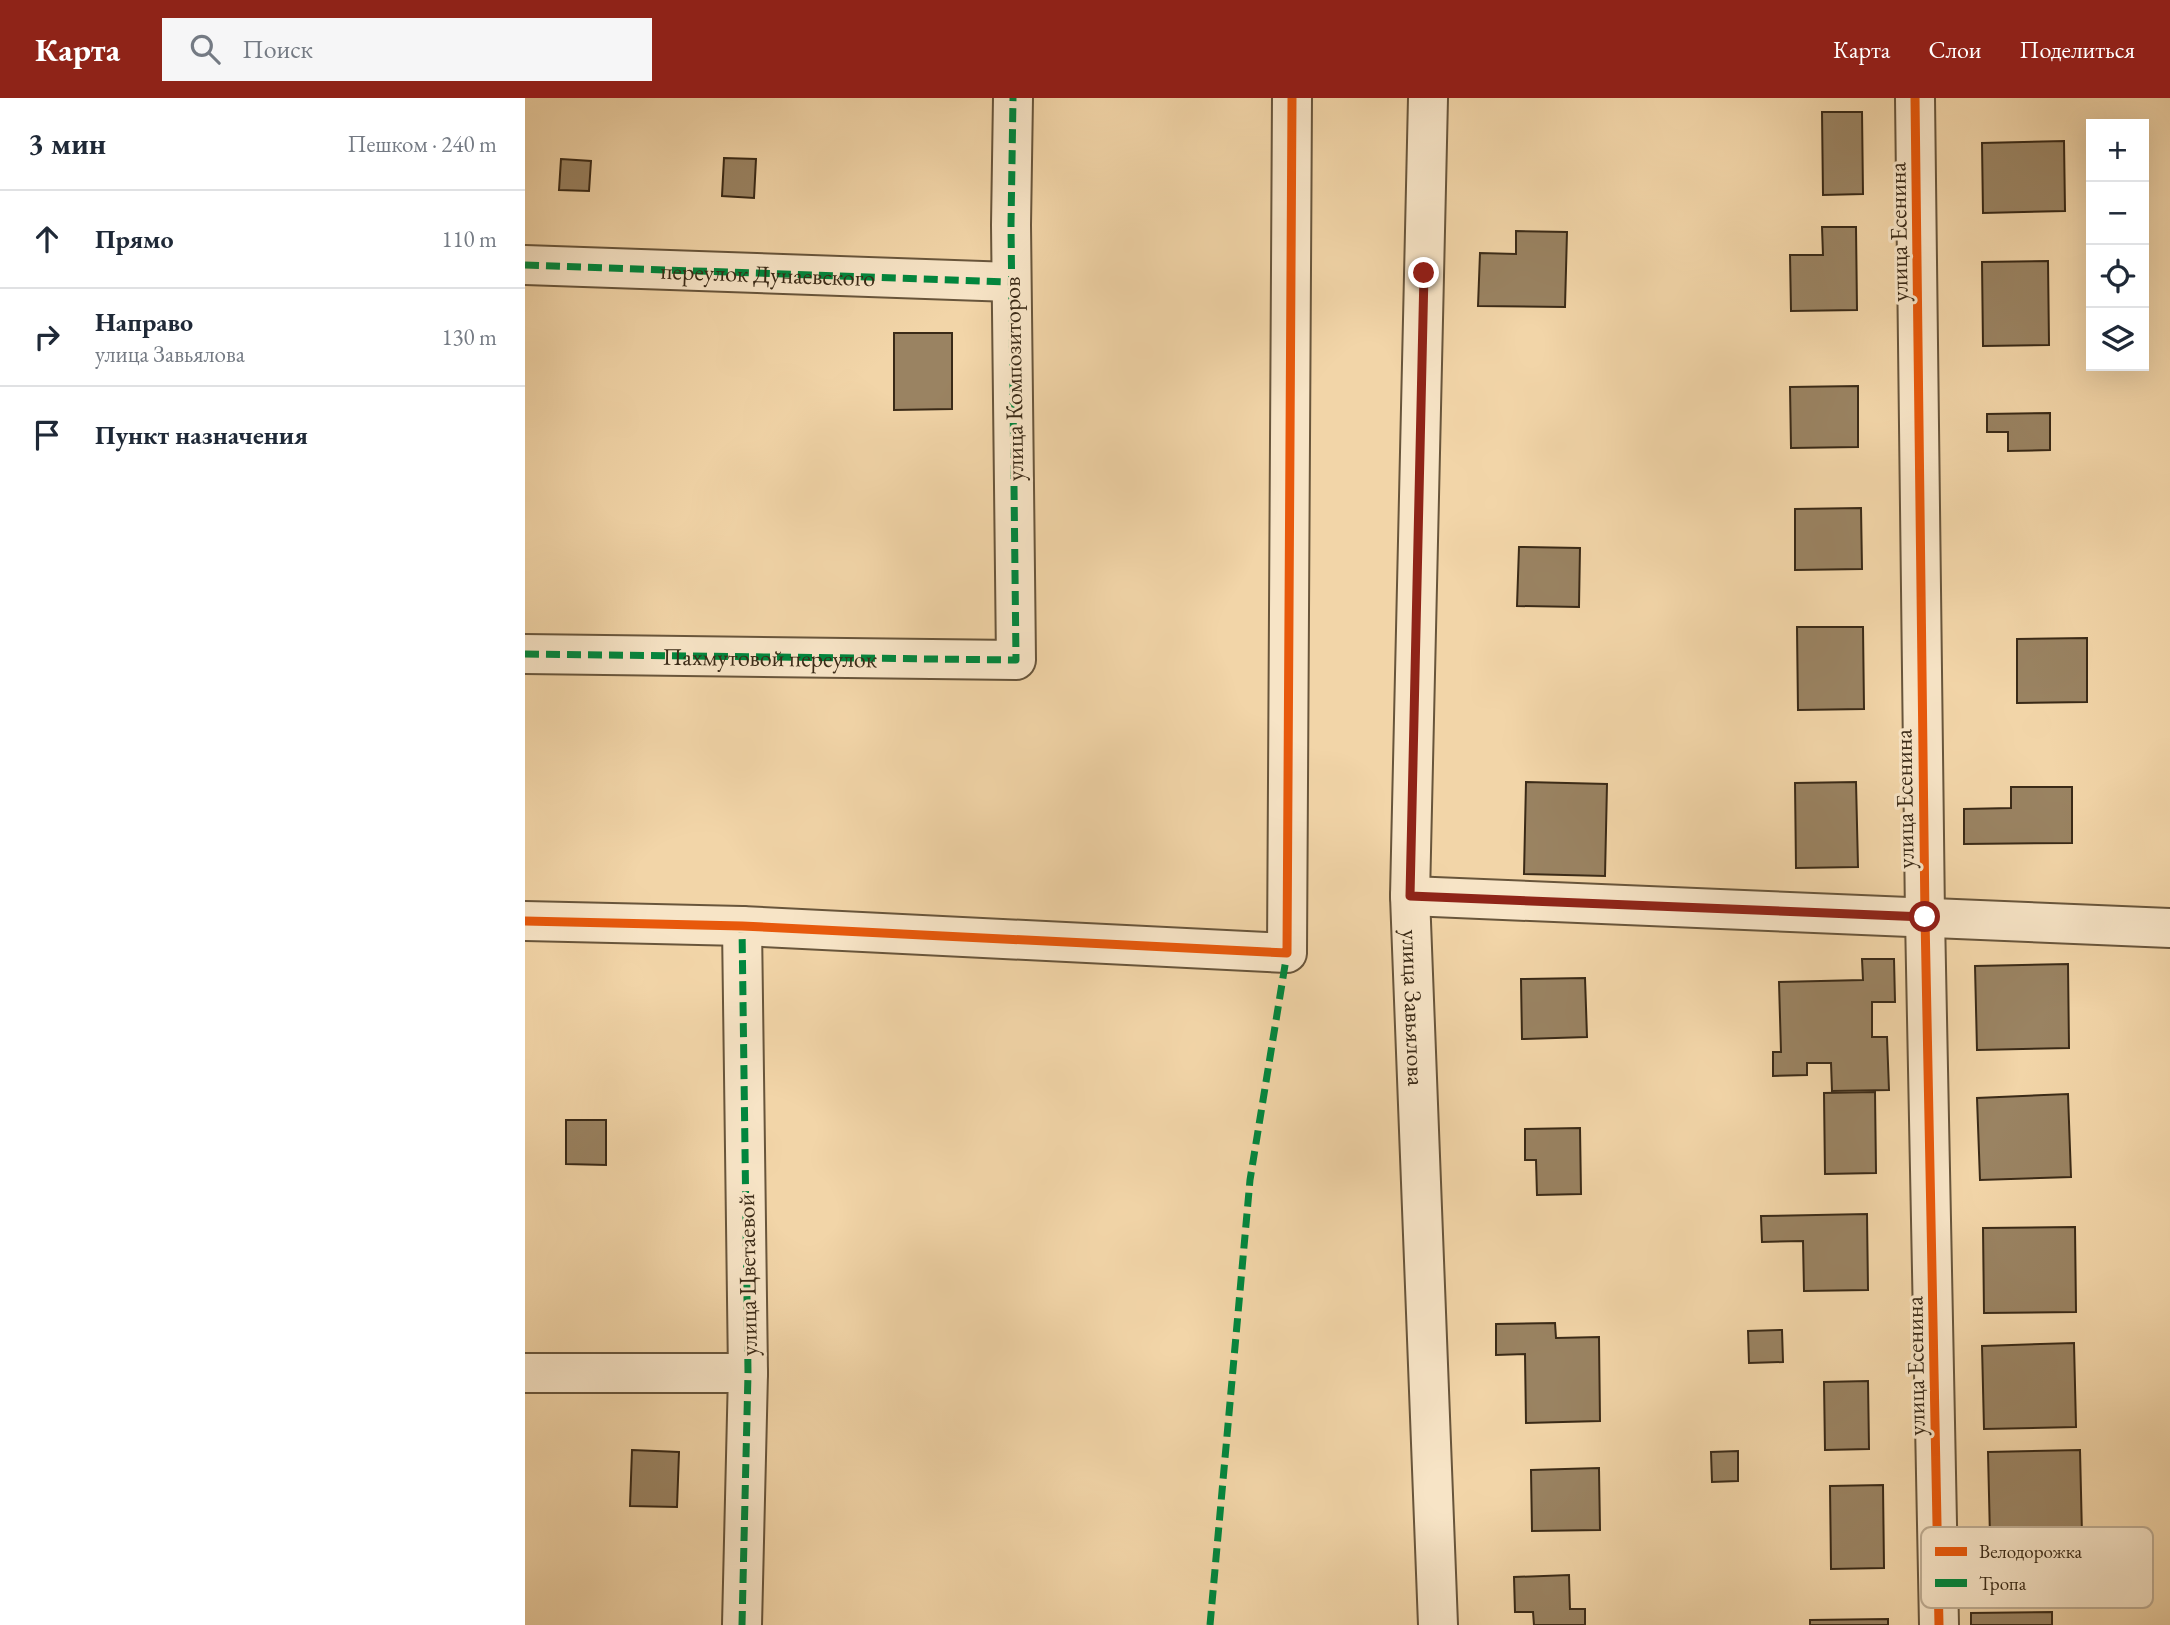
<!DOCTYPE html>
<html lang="ru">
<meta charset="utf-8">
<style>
body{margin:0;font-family:"EB Garamond",serif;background:#f6f6f7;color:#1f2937}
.controls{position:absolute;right:21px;top:21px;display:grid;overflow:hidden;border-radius:0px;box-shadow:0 7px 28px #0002}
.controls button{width:63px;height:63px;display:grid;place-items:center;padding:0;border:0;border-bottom:2px solid #e0e1e3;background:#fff;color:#1f2937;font:35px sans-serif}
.stop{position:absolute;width:21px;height:21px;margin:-16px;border:5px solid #8f2418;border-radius:50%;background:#fff}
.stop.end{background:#8f2418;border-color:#fff;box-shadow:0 2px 7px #0008}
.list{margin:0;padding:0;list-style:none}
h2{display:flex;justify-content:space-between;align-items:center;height:91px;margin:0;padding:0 28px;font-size:30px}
h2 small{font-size:23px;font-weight:400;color:#747a83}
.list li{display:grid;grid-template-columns:46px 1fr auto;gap:21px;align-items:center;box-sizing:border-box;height:98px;padding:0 28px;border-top:2px solid #e0e1e3}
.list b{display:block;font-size:26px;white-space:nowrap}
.list p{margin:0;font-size:23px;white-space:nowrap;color:#747a83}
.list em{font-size:23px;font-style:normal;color:#747a83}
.icon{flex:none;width:38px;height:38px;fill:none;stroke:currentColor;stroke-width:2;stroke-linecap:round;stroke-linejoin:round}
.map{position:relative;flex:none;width:1645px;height:1527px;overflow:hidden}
header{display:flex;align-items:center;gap:42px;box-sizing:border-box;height:98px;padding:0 35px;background:#8f2418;color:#fff}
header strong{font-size:33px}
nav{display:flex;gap:38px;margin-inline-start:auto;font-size:24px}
.search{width:490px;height:63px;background:#f6f6f7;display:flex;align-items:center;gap:18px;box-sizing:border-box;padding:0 24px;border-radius:0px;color:#747a83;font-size:26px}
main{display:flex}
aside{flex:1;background:#fff}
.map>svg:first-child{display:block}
.building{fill:#9a8362;stroke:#3a2a17;stroke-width:2}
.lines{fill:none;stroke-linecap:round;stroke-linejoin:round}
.minor-casing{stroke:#68553b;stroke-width:42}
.minor{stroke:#f7e4c6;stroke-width:38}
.quiet{stroke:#00873e;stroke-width:7;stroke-dasharray:14 7;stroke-linecap:butt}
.cycleway-casing{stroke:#f7e4c6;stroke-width:13}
.cycleway{stroke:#e8590c;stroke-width:9}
.route{stroke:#8f2418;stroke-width:9}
.labels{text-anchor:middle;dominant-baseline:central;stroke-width:6;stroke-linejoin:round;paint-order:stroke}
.street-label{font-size:24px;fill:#3a2a17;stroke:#f7e4c6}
.key{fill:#f7e4c6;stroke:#beac92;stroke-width:2}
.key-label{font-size:19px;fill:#3a2a17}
</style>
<header>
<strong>Карта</strong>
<div class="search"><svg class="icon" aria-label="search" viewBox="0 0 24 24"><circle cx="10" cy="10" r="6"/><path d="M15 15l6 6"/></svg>Поиск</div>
<nav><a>Карта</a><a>Слои</a><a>Поделиться</a></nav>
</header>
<main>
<aside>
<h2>3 мин<small>Пешком · 240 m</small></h2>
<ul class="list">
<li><svg class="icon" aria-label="ahead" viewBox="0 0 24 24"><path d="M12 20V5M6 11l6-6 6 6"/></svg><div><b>Прямо</b></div><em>110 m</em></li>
<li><svg class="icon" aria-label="right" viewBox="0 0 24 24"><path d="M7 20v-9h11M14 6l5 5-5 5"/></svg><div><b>Направо</b><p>улица Завьялова</p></div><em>130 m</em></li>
<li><svg class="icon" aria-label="arrive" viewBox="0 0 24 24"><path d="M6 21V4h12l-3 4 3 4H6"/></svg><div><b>Пункт назначения</b></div></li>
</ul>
</aside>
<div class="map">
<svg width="1645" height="1527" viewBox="0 0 1645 1527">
<rect width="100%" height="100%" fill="#f2d5a8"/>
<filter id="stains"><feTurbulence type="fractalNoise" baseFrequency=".00286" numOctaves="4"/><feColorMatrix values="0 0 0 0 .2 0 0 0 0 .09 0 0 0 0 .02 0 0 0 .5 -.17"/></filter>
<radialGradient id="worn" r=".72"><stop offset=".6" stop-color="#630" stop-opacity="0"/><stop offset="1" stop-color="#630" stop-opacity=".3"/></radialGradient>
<!-- building -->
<g class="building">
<path d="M1297,14H1337L1338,96L1298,97Z"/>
<path d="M1539,43L1540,113L1458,115L1457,45Z"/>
<path d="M199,60L231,61L229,100L197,98Z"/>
<path d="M36,61L66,63L64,93L34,92Z"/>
<path d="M1297,129H1331L1332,212L1266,213L1265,157H1298Z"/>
<path d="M991,133L1042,134L1040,209L953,208L955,155L991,156Z"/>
<path d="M1523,163L1524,247L1458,248L1457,164Z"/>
<path d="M369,235H427V311L369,312Z"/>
<path d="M1333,288V349L1266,350L1265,289Z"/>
<path d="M1525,315V352L1483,353V334H1462V316Z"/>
<path d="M1336,410L1337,471L1270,472V411Z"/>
<path d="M994,449L1055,450L1054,509L992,508Z"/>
<path d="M1272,529H1338L1339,611L1273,612Z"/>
<path d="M1562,540V604L1492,605V541Z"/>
<path d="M1001,684L1082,686L1080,778L999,776Z"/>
<path d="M1331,684L1333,769L1271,770L1270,685Z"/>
<path d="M1486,689H1547V745L1439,746V711L1486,710Z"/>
<path d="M1337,861H1369L1370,904H1347V939H1362L1364,992L1307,993L1306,965H1282V977L1248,978V954H1256L1254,884L1338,882Z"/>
<path d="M1543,866L1544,950L1452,952L1450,868Z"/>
<path d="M1060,880L1062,939L997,941L996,881Z"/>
<path d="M1350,994L1351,1075L1300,1076L1299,995Z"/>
<path d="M1543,996L1546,1079L1455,1082L1452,1000Z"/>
<path d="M41,1022H81V1067L41,1066Z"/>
<path d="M1055,1030L1056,1096L1012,1097L1011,1062H1000V1031Z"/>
<path d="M1342,1116L1343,1192L1279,1193L1278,1143L1237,1144L1236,1118Z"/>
<path d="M1550,1129L1551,1214L1459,1215L1458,1130Z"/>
<path d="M1030,1225L1031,1240L1074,1239L1075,1323L1001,1325L1000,1256L971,1257V1226Z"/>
<path d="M1257,1232L1258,1264L1224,1265L1223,1233Z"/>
<path d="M1549,1245L1551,1329L1459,1331L1457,1248Z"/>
<path d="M1343,1283L1344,1351L1300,1352L1299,1284Z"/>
<path d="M107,1352L154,1354L152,1409L105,1408Z"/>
<path d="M1555,1352L1557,1437L1465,1439L1463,1354Z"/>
<path d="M1213,1353V1383L1187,1384L1186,1354Z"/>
<path d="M1074,1370L1075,1432L1007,1433L1006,1372Z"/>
<path d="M1358,1387L1359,1470L1306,1471L1305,1388Z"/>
<path d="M1044,1477L1045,1511H1060V1527H1009L1008,1514H990L989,1479Z"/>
<path d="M1527,1514V1527H1446V1515Z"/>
<path d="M1363,1521V1527H1285V1522Z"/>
</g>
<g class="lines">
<defs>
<g id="minor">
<path id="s1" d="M903,0L885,798L913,1527"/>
<path d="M1390,0L1400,819L1414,1527"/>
<path id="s2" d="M0,167L486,184"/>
<path id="s3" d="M0,556L491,562L486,127L488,0"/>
<path d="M885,798L1645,830"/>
<path d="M0,823L217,828L762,855L767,0"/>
<path d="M0,1275H223"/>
<path d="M217,1527L223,1275L217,828"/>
</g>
</defs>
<!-- minor casing -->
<use href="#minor" class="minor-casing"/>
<!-- minor -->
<use href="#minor" class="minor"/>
<!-- quiet -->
<g class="quiet">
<path d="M0,167L486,184"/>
<path d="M0,556L491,562L486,127L488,0"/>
<path d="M217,1527L223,1275L217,828"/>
<path d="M685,1527L725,1082L762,855"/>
</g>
<defs>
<g id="cycleway">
<path d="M1390,0L1400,819L1414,1527"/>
<path d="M0,823L217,828L762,855L767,0"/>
</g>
</defs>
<!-- cycleway casing -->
<use href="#cycleway" class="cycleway-casing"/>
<!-- cycleway -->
<use href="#cycleway" class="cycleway"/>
</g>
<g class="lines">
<!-- route -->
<path class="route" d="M899,175L885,798L1400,819"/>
</g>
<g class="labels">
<!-- street labels -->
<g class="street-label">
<text transform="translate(1373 134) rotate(-91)">улица Есенина</text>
<text stroke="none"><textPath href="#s2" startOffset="243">переулок Дунаевского</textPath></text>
<text transform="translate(488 281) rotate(-91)">улица Композиторов</text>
<text stroke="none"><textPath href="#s3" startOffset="245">Пахмутовой переулок</textPath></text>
<text transform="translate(1379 701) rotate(-91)">улица Есенина</text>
<text stroke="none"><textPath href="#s1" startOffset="910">улица Завьялова</textPath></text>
<text transform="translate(222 1177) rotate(-91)">улица Цветаевой</text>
<text transform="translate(1390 1268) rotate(-91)">улица Есенина</text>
</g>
</g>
<!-- legend -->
<rect x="1396" y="1429" width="232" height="81" rx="10" class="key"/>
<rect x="1410" y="1449" width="32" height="9" fill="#e8590c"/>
<rect x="1410" y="1481" width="32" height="8" fill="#00873e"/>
<g class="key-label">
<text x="1454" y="1460">Велодорожка</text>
<text x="1454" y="1492">Тропа</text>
</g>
<rect width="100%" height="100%" filter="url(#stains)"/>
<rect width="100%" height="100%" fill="url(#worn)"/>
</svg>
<div class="controls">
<button>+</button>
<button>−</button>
<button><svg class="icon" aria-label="locate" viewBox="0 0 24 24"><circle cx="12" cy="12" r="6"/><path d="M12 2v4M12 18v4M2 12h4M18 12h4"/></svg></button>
<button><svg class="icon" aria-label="layers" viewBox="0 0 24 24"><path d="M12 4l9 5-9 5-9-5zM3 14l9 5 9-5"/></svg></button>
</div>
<div class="stop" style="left:1400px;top:819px"></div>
<div class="stop end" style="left:899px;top:175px"></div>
</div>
</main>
